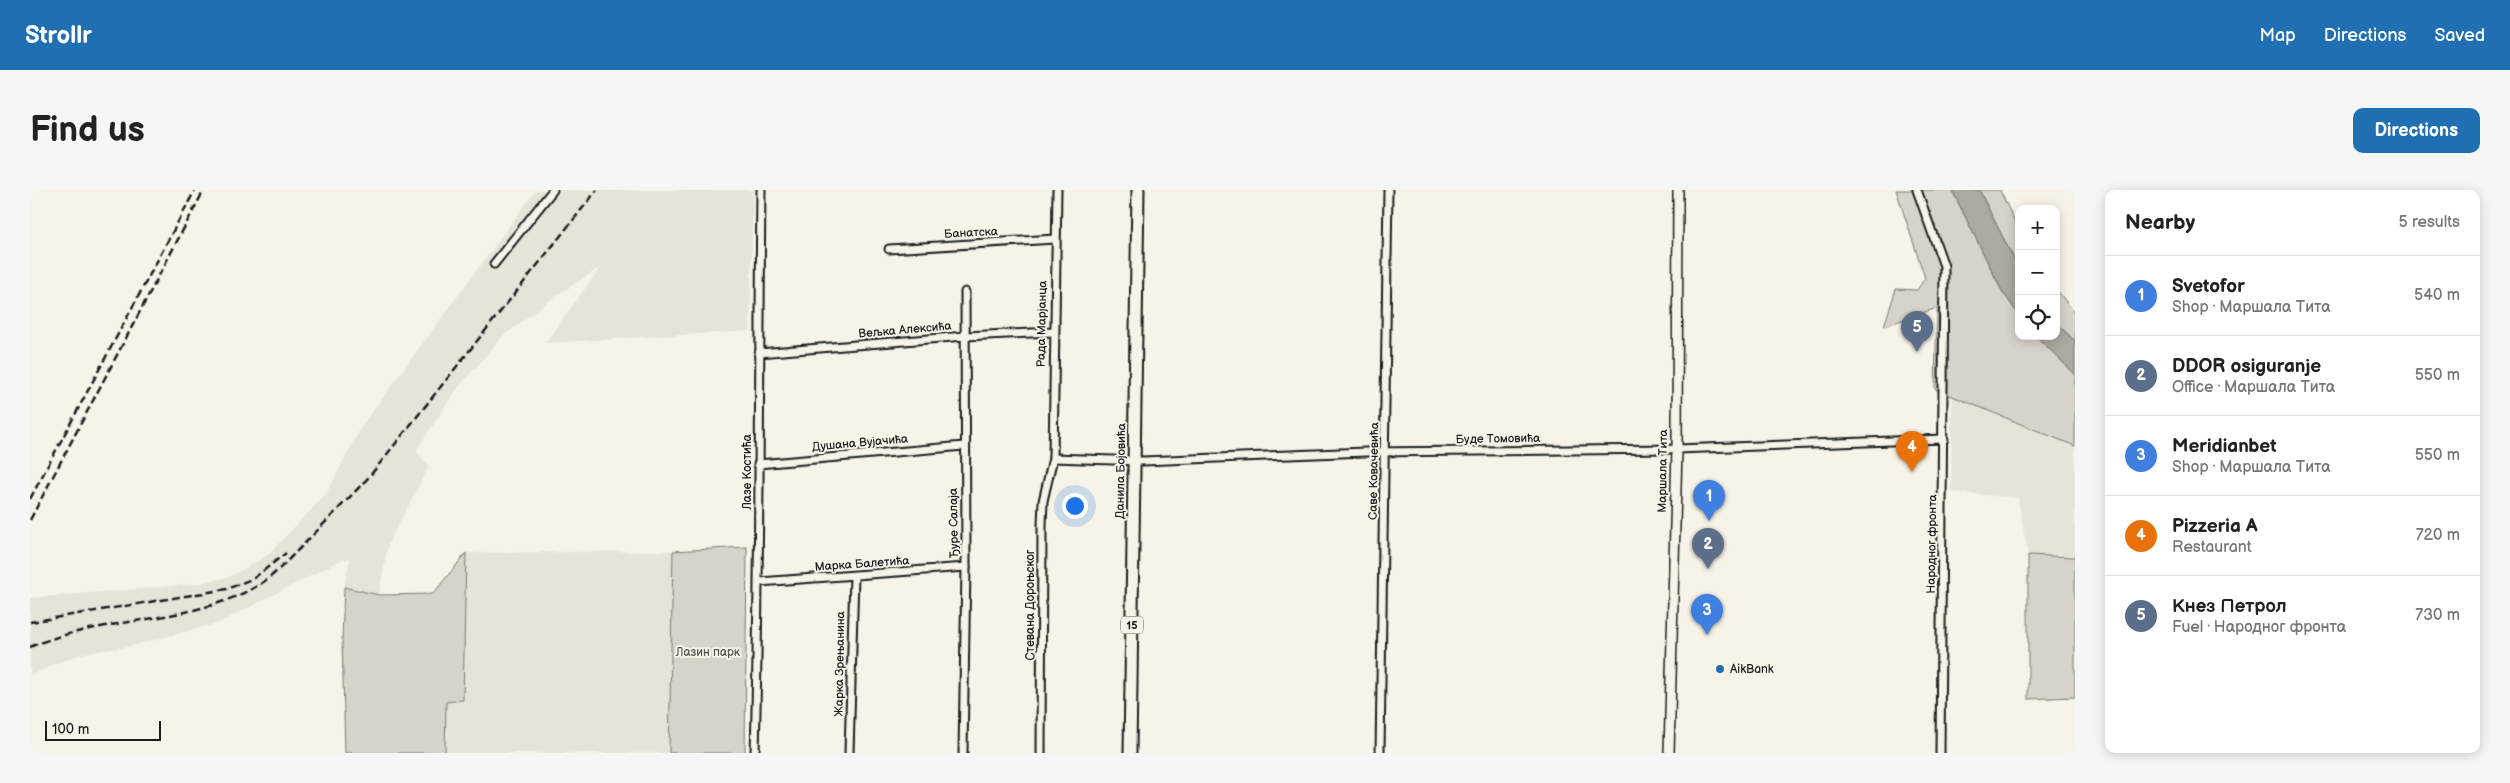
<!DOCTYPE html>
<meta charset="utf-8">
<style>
body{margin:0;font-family:"Balsamiq Sans",sans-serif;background:#f6f6f6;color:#222}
.controls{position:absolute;right:15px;top:15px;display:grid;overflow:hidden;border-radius:10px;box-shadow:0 2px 12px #0003}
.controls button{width:45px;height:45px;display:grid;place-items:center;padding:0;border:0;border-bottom:1px solid #e0e0e0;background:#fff;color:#222;font:25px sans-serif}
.scale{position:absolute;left:15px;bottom:12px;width:116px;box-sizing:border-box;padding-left:5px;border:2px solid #1c1c1c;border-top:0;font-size:14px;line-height:18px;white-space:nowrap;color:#1c1c1c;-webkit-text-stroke:4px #f7f3e8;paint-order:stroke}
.you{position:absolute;left:1044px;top:315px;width:18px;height:18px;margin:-12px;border:4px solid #fff;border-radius:50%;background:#1a73e8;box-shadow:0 0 0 8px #1a73e833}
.badge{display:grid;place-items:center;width:32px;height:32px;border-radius:50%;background:#1f6fb2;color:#fff;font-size:16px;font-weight:700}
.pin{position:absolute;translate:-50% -41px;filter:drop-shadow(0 1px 2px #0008)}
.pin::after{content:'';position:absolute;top:26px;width:18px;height:15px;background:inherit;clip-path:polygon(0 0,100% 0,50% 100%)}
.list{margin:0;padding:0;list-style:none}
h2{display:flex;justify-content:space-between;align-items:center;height:65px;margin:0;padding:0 20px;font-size:21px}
h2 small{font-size:16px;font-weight:400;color:#767676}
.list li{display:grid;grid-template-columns:32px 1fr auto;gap:15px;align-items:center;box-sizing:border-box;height:80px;padding:0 20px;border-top:1px solid #e0e0e0}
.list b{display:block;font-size:19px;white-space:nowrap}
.list p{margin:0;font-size:16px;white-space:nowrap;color:#767676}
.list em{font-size:16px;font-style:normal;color:#767676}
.icon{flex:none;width:28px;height:28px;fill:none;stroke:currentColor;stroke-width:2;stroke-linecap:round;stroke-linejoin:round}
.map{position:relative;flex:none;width:2045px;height:563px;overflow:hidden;border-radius:10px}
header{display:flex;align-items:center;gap:30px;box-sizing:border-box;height:70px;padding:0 25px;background:#1f6fb2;color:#fff}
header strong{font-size:24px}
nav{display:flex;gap:28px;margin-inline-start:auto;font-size:18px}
.intro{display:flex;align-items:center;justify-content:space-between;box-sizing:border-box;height:120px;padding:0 30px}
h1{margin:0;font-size:35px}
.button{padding:12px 22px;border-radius:10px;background:#1f6fb2;color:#fff;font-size:18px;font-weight:700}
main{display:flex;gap:30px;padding:0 30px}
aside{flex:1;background:#fff;border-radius:10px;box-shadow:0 2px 12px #0003}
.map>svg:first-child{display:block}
.built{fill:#e6e3d9}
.green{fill:#d7d3cb;stroke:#7a7874}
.water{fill:#aca9a2;stroke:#72716c}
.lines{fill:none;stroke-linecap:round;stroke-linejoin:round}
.minor-casing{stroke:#1c1c1c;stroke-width:11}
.tertiary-casing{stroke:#1c1c1c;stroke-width:12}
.primary-casing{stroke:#1c1c1c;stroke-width:15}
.minor{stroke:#f7f3e8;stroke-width:7}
.tertiary{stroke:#f7f3e8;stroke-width:9}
.primary{stroke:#f7f3e8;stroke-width:11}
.rail{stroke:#1c1c1c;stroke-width:2.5;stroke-dasharray:8 4;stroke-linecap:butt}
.poi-dot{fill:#1f6fb2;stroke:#f7f3e8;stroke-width:2}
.labels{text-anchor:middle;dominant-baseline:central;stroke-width:4;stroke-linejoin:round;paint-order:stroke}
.shield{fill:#f7f3e8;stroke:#5e5c59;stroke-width:1}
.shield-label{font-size:11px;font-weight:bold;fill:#1c1c1c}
.street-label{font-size:12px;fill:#1c1c1c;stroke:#f7f3e8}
.park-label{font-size:12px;fill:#545351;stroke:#f7f3e8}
.poi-label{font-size:12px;fill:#1c1c1c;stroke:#f7f3e8;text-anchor:start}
</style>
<header>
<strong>Strollr</strong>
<nav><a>Map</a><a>Directions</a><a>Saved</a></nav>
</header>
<div class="intro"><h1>Find us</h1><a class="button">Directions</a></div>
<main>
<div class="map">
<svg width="2045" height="563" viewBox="0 0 2045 563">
<rect width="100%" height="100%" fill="#f7f3e8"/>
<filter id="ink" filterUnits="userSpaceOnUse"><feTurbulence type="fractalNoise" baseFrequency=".02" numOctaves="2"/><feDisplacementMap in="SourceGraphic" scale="10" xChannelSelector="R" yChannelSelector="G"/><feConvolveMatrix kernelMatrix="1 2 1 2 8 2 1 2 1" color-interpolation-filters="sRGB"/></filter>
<g filter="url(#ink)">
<!-- built -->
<g class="built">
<path d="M506,0H723L720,141L515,153L571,77L524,107L473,146L426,200L386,261L399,276L358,354L349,405L314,397L320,369H313L189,433L97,457L55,463L24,474L0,486V408L165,394L199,387L239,364L296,304L331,237Z"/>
<path d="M1922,206L2045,256V367L1998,365L1988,308L1921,302Z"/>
<path d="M643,361L639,563H415L416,512L433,510L436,363Z"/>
</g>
<!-- green -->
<g class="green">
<path d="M1866,0H1922L1972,101L1989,125V146H2006L2045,184V256L1905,199L1907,118L1854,136L1866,99L1887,100L1895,88Z"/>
<path d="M1949,0H1970L1989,41V79Z"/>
<path d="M2026,99L2045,123V151L2026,133Z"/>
<path d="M717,357L715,563H639L643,361Z"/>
<path d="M436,363L433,510L416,512L415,563H315L312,450L314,397L349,405L403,404Z"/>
<path d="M1998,365L2045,367V507L1998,509Z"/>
</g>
<!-- water -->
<g class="water">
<path d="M1922,0H1949L1989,79V125L1972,101Z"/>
<path d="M2026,133L2045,151V184L2006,146H2026Z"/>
</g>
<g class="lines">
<defs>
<g id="minor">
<path d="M1887,0L1914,76L1910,563"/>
<path d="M859,59L1025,49"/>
<path d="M464,74L523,0"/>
<path d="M729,163L935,146L1023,142"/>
<path d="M1023,268L1113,271L1336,262L1647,259L1914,249"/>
<path d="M728,274L934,256"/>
<path d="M729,392L936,377"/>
<path d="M725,563C730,375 729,188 731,0"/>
<path d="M819,563L824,386"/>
<path d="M933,563L936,377L935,102"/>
<path d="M1011,563L1012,335L1013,311L1023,268L1027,0"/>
<path d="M1350,563L1358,0"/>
</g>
<path id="tertiary" d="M1639,563L1647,259L1648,0"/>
<path id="primary" d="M1100,563L1108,0"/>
</defs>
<!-- minor casing -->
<use href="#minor" class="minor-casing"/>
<!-- tertiary casing -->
<use href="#tertiary" class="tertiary-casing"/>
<!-- primary casing -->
<use href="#primary" class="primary-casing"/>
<!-- minor -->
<use href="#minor" class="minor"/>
<!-- tertiary -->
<use href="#tertiary" class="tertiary"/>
<!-- primary -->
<use href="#primary" class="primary"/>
<!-- rail -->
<g class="rail">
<path d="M0,309L165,0"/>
<path d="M0,330L174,0"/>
<path d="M0,432L197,399L224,388L256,363"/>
<path d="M0,457C71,426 159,435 227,396C243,387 257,371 270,358C293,335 316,311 339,287L567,0"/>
</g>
</g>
</g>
<!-- markers -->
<circle class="poi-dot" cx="1690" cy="479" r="5"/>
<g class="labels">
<!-- shield labels -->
<rect class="shield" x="1091" y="426.5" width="22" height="17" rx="4"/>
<g class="shield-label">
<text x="1102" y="435">15</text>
</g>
<!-- street labels -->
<g class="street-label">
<text transform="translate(941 43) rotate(-3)">Банатска</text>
<text transform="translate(1012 134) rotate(-89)">Рада Марјанца</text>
<text transform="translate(875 140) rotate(-5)">Вељка Алексића</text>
<text transform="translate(1468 249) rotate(-1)">Буде Томовића</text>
<text transform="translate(830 253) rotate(-5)">Душана Вујачића</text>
<text transform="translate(1091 281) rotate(-89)">Данила Бојовића</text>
<text transform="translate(1344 281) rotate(-89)">Саве Ковачевића</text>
<text transform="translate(1633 281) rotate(-89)">Маршала Тита</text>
<text transform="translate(717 282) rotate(-90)">Лазе Костића</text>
<text transform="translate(924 333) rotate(-91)">Ђуре Салаја</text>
<text transform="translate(1902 354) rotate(-89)">Народног фронта</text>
<text transform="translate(832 374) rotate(-4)">Марка Балетића</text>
<text transform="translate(1000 415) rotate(-90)">Стевана Дороњског</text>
<text transform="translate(810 474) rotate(-89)">Жарка Зрењанина</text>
</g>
<!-- park labels -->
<g class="park-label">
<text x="678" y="462">Лазин парк</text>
</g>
<!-- poi labels -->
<g class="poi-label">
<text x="1700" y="479">AikBank</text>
</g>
</g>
</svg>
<div class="controls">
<button>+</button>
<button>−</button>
<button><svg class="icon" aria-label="locate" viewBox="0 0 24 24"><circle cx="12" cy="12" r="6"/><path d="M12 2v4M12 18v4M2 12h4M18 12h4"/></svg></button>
</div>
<div class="scale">100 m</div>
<div class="you"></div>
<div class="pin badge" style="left:1679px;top:331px;background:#3f7fe0">1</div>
<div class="pin badge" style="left:1678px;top:379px;background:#5c6f8a">2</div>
<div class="pin badge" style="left:1677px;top:445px;background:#3f7fe0">3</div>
<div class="pin badge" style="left:1882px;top:282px;background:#e8710a">4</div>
<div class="pin badge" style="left:1887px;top:162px;background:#5c6f8a">5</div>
</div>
<aside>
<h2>Nearby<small>5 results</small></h2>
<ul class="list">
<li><span class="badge" style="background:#3f7fe0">1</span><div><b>Svetofor</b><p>Shop · Маршала Тита</p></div><em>540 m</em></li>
<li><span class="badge" style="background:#5c6f8a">2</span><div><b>DDOR osiguranje</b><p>Office · Маршала Тита</p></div><em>550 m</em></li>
<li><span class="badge" style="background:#3f7fe0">3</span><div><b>Meridianbet</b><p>Shop · Маршала Тита</p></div><em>550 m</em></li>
<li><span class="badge" style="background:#e8710a">4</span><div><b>Pizzeria A</b><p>Restaurant</p></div><em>720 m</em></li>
<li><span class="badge" style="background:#5c6f8a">5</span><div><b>Кнез Петрол</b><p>Fuel · Народног фронта</p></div><em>730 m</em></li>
</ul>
</aside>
</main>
